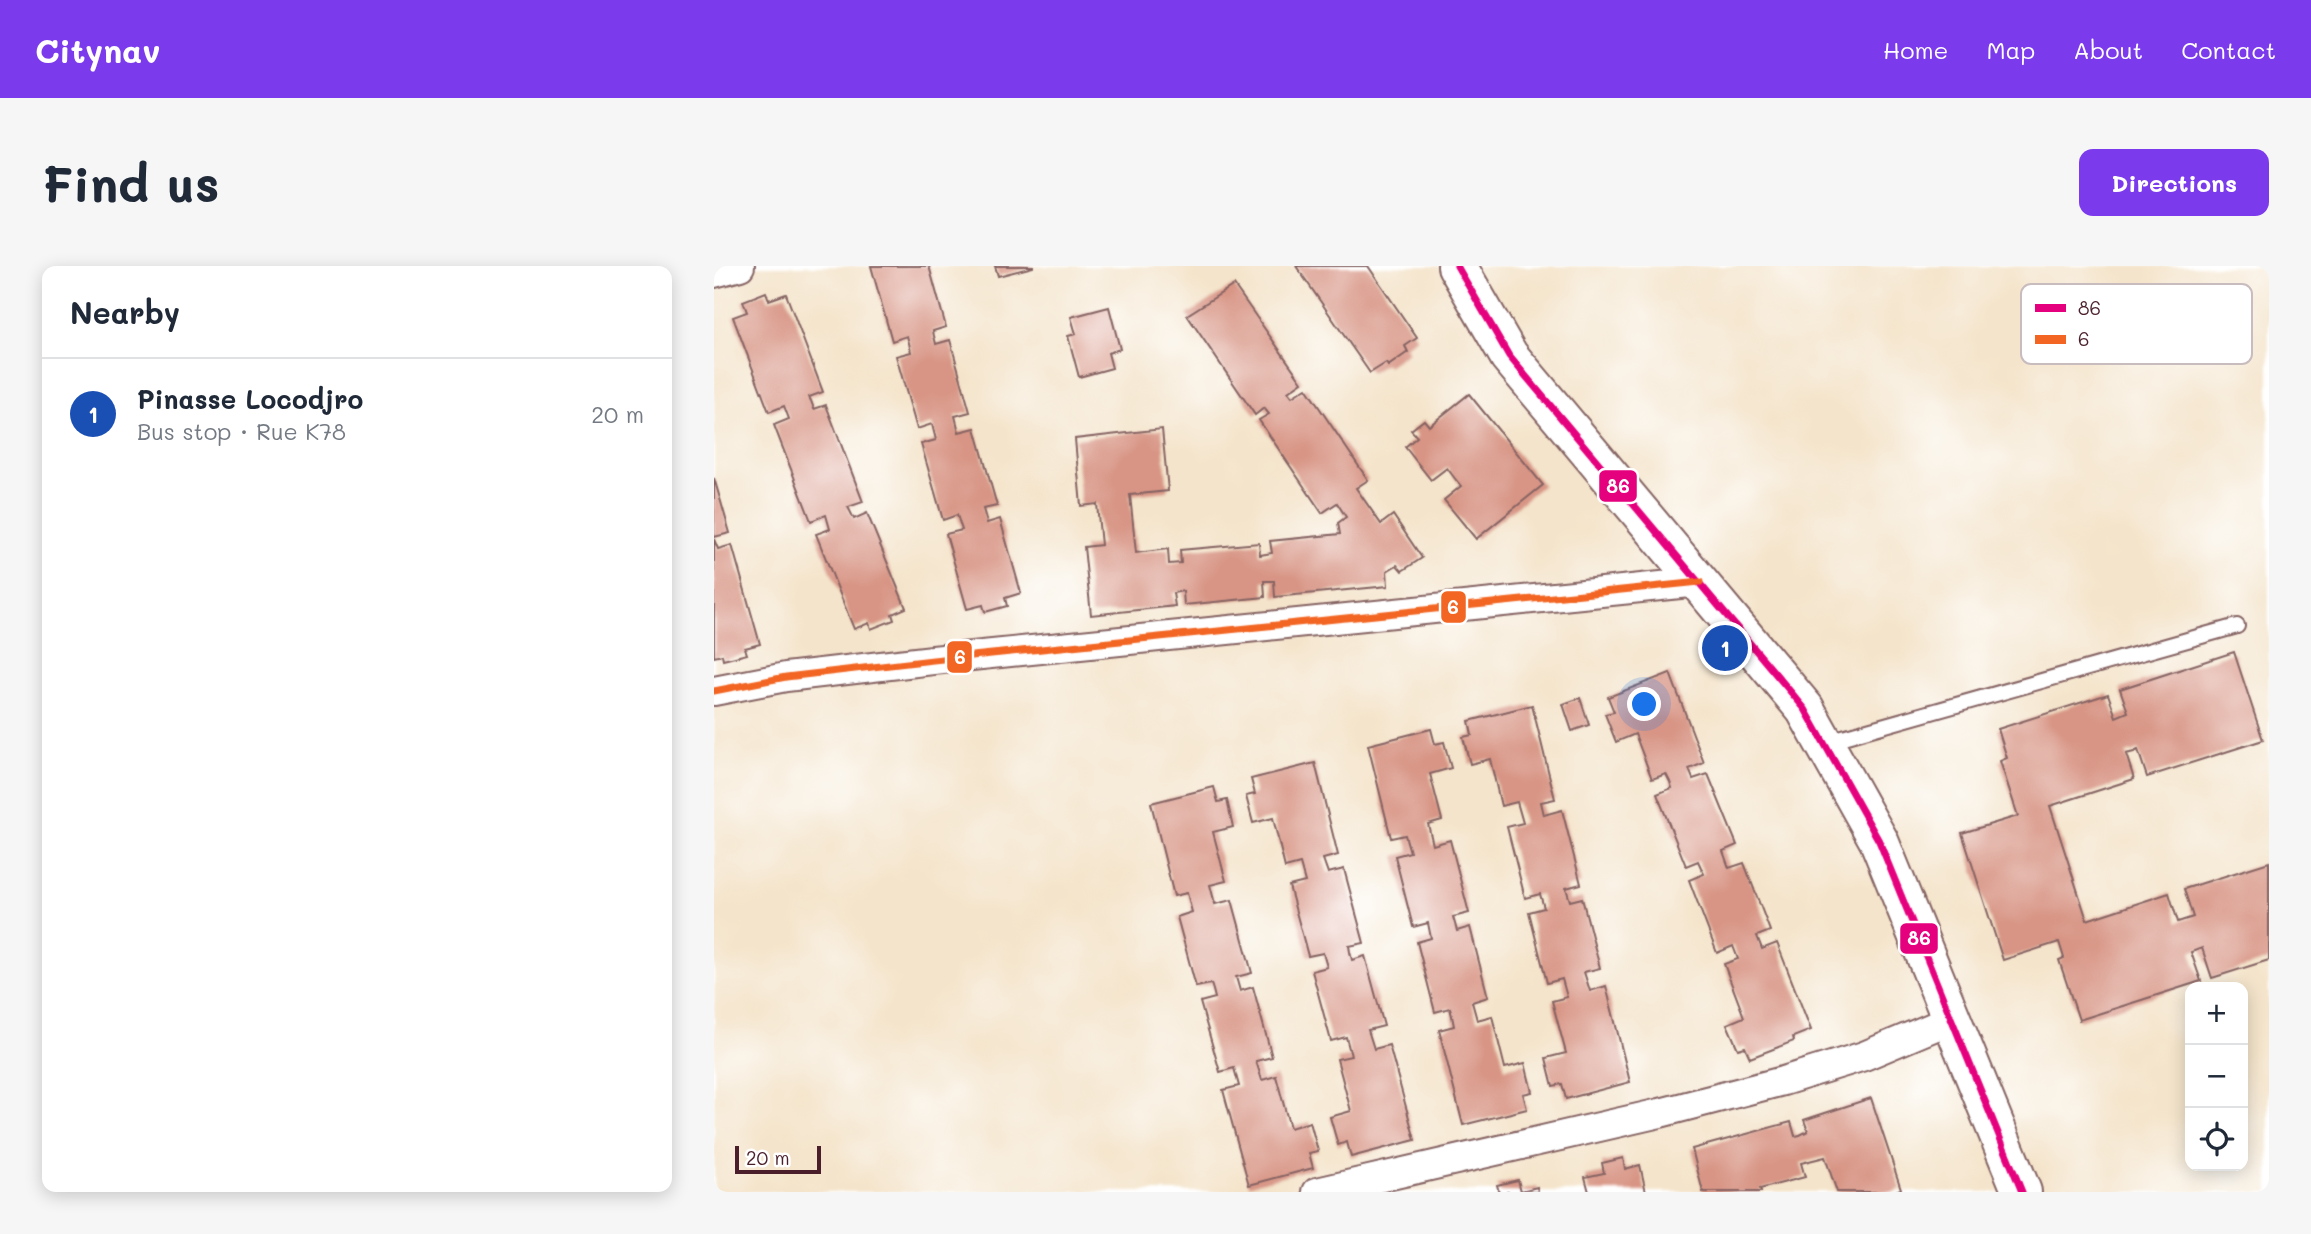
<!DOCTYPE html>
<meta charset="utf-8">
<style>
body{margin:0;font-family:Mali,sans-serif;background:#f6f6f7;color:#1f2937}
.controls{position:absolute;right:21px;bottom:21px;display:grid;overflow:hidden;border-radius:14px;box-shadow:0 4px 18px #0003}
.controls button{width:63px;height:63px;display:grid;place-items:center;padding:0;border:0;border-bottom:2px solid #e0e1e3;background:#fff;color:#1f2937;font:35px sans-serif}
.scale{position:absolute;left:21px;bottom:18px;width:86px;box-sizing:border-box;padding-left:7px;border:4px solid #4a1f2b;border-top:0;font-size:19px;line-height:24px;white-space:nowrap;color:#4a1f2b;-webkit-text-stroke:5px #fff;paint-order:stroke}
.you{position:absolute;left:931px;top:439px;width:24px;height:24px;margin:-18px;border:5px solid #fff;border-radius:50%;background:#1a73e8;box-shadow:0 0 0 10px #1a73e833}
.badge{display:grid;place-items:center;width:46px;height:46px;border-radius:50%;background:#7c3aed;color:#fff;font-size:23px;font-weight:700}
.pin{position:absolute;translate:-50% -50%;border:4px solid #fff;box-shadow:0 2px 7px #0006}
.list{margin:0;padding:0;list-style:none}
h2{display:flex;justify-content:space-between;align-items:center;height:91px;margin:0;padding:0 28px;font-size:30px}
h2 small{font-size:23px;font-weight:400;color:#747a83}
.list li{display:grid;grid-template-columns:46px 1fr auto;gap:21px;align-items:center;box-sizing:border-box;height:112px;padding:0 28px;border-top:2px solid #e0e1e3}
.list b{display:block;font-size:26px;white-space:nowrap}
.list p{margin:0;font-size:23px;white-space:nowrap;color:#747a83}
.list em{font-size:23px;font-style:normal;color:#747a83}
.icon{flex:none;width:38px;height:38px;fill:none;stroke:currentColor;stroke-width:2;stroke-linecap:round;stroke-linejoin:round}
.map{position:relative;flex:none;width:1555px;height:926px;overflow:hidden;border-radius:14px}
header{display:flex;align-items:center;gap:42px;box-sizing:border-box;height:98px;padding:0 35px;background:#7c3aed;color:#fff}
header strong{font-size:33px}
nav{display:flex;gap:38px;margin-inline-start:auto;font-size:24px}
.intro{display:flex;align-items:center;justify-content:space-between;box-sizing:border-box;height:168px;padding:0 42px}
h1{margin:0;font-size:49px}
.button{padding:18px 32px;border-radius:14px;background:#7c3aed;color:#fff;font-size:24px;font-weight:700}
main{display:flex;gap:42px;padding:0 42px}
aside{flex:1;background:#fff;border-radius:14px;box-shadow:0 4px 18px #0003}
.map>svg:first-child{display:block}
.building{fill:#d89585}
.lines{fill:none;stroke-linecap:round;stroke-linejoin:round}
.lane-casing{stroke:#866463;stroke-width:18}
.street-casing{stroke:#866463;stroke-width:32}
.secondary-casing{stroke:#866463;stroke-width:42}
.lane{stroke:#fff;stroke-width:14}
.street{stroke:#fff;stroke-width:28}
.secondary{stroke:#fff;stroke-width:38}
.bus-1-casing{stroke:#fff;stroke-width:12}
.bus-2-casing{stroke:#fff;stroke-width:12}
.bus-1{stroke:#e5007d;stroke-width:7}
.bus-2{stroke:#f26522;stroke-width:7}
.key{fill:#fff;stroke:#c9bcbf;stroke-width:2}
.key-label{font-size:19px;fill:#4a1f2b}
.line-badge{stroke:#fff;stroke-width:2.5}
.badge-label{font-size:19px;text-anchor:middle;font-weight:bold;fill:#fff}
</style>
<header>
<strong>Citynav</strong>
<nav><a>Home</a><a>Map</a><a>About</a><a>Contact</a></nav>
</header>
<div class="intro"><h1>Find us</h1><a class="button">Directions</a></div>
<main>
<aside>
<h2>Nearby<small></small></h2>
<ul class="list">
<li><span class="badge" style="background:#1a4fb4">1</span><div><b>Pinasse Locodjro</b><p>Bus stop · Rue K78</p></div><em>20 m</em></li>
</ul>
</aside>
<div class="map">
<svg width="1555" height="926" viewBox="0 0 1555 926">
<rect width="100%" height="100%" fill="#fff"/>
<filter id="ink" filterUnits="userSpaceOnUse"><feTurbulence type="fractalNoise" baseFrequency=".0143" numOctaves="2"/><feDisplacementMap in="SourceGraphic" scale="14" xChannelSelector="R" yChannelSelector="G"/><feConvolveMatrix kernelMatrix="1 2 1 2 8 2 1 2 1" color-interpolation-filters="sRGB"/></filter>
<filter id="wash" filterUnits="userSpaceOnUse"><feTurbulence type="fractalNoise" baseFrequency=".00686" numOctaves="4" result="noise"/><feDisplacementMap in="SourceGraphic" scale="28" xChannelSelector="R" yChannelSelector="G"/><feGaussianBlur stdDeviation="1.57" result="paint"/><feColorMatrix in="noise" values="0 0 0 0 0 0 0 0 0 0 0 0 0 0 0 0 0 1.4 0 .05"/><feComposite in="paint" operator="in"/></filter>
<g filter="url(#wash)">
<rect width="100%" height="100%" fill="#f4e4cb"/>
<g id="blocks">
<!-- building -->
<g class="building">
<path d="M157,0H215L232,61L219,65L220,70L222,78L236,74L256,146L241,150L245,166L261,162L283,240L269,243L273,257L286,253L307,327L291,332L293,340L271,346L269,339L253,343L232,268L248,264L243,249L229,254L207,178L222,174L218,158L203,163L182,90L197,86L195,77L193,70L178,75Z"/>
<path d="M281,0H319V1L284,10Z"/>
<path d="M582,0H654L703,72L691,80L694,86L674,100L672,97L656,107Z"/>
<path d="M520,19L588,116L574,126L578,131L592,122L654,214L642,222L667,258L679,249L708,292L688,305L683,299L673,305L674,320L561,331L560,315H550L551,331L470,339L469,325L459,327L461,340L377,349L370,281L387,279L383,238L367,240L361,173L448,163L454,225L416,229L422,287L454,283L455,298L467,297L466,284L545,277L546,289L558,287L556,275L626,268L624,257L632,251L623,237L608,247L545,154L555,148L550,142L541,149L473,49Z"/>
<path d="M52,26L55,34L72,28L109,126L95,131L97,135L100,143L112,139L149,236L134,241L140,253L153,247L192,342L178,348L180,354L157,363L155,357L140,363L102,268L116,263L112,249L97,255L60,159L75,153L72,145L70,140L55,146L19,51L33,46L29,35Z"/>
<path d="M395,41L406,83L394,87L398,102L365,111L354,70L362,68L357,51Z"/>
<path d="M755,128L829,219L762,273L730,234L747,220L742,214L733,202L717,214L691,181L703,171L697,164L710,154L715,160Z"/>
<path d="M0,212L16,267L0,271Z"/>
<path d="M0,273L4,283L18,279L46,378L31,382L33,388L9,394L8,389L0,391Z"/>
<path d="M1520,386L1549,474L1433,511L1424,484L1420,486L1412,488L1420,513L1336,540L1373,654L1455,627L1464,656L1479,651L1470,623L1555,596V694L1498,712L1488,682L1477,686L1487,715L1365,754L1345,694L1350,692L1345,676L1289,694L1248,567L1304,550L1286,495L1293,492L1284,463L1394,428L1402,451L1414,446L1406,423Z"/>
<path d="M956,407L990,497L975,503L979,513L994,508L1023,579L1009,585L1015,602L1030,597L1056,665L1043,670L1048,683L1063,677L1097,764L1079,771L1080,775L1036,792L1031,781L1024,783L1013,758L1030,751L1010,698L1024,693L1019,680L1003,687L975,614L990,608L984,595L972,600L943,528L958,522L956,516L952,508L938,513L921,468L902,476L891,448L900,446L894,431Z"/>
<path d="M866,432L875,459L858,465L849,438Z"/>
<path d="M818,439L841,533L827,536L830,549L848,544L867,618L852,622L856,635L868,632L886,702L870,706L876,725L892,720L916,816L852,833L848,818L839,820L832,792L852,787L838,735L853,731L848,713L833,717L815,646L830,642L826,628L811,632L793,561L809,557L803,536L787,540L776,493L756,498L749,471L758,469L755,455Z"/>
<path d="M717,463L721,478L730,476L737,502L716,508L728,554L714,558L719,579L736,574L755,647L739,651L743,665L756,661L774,731L758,736L763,754L778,750L791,802L811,797L818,826L809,828L813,843L749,859L725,764L740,760L738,750L736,742L721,746L703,676L717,672L714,657L699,661L681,590L696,586L691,569L677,572L654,479Z"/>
<path d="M601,497L624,589L609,593L614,607L630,603L650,677L635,680L636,686L638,694L651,690L670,760L654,764L660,783L675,779L701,874L637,891L633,876L624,879L616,851L637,845L623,793L637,790L632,771L617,775L598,705L613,701L609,687L594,690L575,620L591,616L586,598L571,602L559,552L539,557L532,530L541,528L537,513Z"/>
<path d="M500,521L504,536L513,534L519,561L499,566L512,615L496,619L501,638L518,634L538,707L522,711L526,725L539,721L558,791L542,795L548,814L562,810L576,862L596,856L604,885L595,887L599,902L535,919L509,824L525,820L520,802L506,806L486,736L501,732L499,724L497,718L482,721L463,651L478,646L473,627L460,630L437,537Z"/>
<path d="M1157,832L1187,923L1179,926H1123L1111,891L1087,897L1091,911L1046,923L1047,926H989L978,883L1077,856L1081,870L1086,869L1094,865L1090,854Z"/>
<path d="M909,892L911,903L926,899L932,926H875L871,911L890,907L888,897Z"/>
<path d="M804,914L807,925L823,921L824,926H785L783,919Z"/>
</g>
</g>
</g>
<g filter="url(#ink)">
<use href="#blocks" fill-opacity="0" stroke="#866463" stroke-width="2"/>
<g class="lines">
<defs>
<path id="lane" d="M1111,476L1523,360"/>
<g id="street">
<path d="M0,7L26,0"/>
<path d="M0,425L72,411L219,394L986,316"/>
<path d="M603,926L946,847L1069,815L1150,790L1238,753"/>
</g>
<path id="secondary" d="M743,0L795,90L1091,443L1165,575L1308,926"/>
</defs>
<!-- lane casing -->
<use href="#lane" class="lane-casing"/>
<!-- street casing -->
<use href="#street" class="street-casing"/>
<!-- secondary casing -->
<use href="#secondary" class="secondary-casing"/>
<!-- lane -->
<use href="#lane" class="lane"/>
<!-- street -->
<use href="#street" class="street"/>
<!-- secondary -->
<use href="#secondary" class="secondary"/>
<defs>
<path id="bus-1" d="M743,0L795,90L1091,443L1165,575L1308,926"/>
<path id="bus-2" d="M0,425L72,411L219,394L986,316"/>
</defs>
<!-- bus-1 casing -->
<use href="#bus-1" class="bus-1-casing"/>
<!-- bus-2 casing -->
<use href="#bus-2" class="bus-2-casing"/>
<!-- bus-1 -->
<use href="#bus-1" class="bus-1"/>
<!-- bus-2 -->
<use href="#bus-2" class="bus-2"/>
</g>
</g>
<!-- legend -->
<rect x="1307" y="18" width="231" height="80" rx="10" class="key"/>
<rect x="1321" y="38" width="31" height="8" fill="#e5007d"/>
<rect x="1321" y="69" width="31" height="9" fill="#f26522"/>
<g class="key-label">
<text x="1364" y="49">86</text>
<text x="1364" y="80">6</text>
</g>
<g class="line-badge">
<rect x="884" y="203" width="40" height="34" rx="7" fill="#e5007d"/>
<rect x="726" y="324" width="27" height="34" rx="7" fill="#f26522"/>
<rect x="232" y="374" width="27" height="34" rx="7" fill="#f26522"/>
<rect x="1185" y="656" width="40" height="33" rx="7" fill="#e5007d"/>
</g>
<g class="badge-label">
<text x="904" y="227">86</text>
<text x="739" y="348">6</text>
<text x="246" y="398">6</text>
<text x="1205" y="679">86</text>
</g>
</svg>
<div class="controls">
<button>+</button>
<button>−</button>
<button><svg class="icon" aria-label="locate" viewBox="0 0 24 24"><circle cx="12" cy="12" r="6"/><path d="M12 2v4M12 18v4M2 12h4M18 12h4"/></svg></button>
</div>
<div class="scale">20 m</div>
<div class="you"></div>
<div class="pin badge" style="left:1011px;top:382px;background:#1a4fb4">1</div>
</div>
</main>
